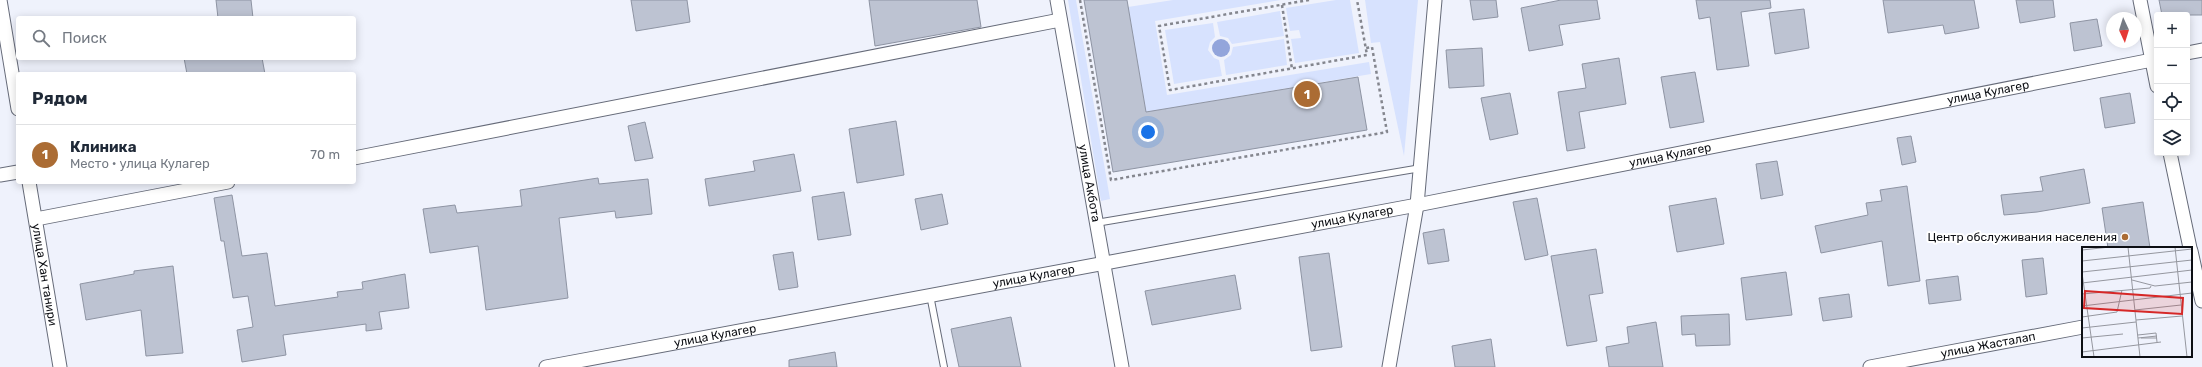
<!DOCTYPE html>
<html lang="ru">
<meta charset="utf-8">
<style>
body{margin:0;font-family:Rubik,sans-serif;background:#f2f2f3;color:#1f2937}
.controls{position:absolute;right:12px;top:12px;display:grid;overflow:hidden;border-radius:4px;box-shadow:0 2px 10px #0003}
.controls button{width:36px;height:36px;display:grid;place-items:center;padding:0;border:0;border-bottom:1px solid #e0e1e3;background:#fff;color:#1f2937;font:20px sans-serif}
.compass{position:absolute;left:2106px;top:12px;width:36px;height:36px;border-radius:50%;background:#fff;box-shadow:0 2px 10px #0003;rotate:176deg}
.you{position:absolute;left:1148px;top:132px;width:14px;height:14px;margin:-10px;border:3px solid #fff;border-radius:50%;background:#1a73e8;box-shadow:0 0 0 6px #1a73e833}
.badge{display:grid;place-items:center;width:26px;height:26px;border-radius:50%;background:#ab6c34;color:#fff;font-size:13px;font-weight:700}
.pin{position:absolute;translate:-50% -50%;border:2px solid #fff;box-shadow:0 1px 4px #0006}
.list{margin:0;padding:0;list-style:none}
h2{display:flex;justify-content:space-between;align-items:center;height:52px;margin:0;padding:0 16px;font-size:17px}
h2 small{font-size:13px;font-weight:400;color:#747a83}
.list li{display:grid;grid-template-columns:26px 1fr auto;gap:12px;align-items:center;box-sizing:border-box;height:60px;padding:0 16px;border-top:1px solid #e0e1e3}
.list b{display:block;font-size:15px;white-space:nowrap}
.list p{margin:0;font-size:13px;white-space:nowrap;color:#747a83}
.list em{font-size:13px;font-style:normal;color:#747a83}
.icon{flex:none;width:22px;height:22px;fill:none;stroke:currentColor;stroke-width:2;stroke-linecap:round;stroke-linejoin:round}
.map{position:relative;flex:none;width:2202px;height:367px;overflow:hidden}
.search{position:absolute;background:#fff;box-shadow:0 2px 10px #0003;left:16px;top:16px;width:340px;height:44px;display:flex;align-items:center;gap:10px;box-sizing:border-box;padding:0 14px;border-radius:4px;color:#747a83;font-size:15px}
.panel{position:absolute;background:#fff;box-shadow:0 2px 10px #0003;left:16px;top:72px;width:340px;height:112px;border-radius:4px}
.map>svg:first-child{display:block}
.green{fill:#d7e2fe}
.water{fill:#93a5db}
.building{fill:#bdc3d2;stroke:#8e94a3}
.lines{fill:none;stroke-linecap:round;stroke-linejoin:round}
.service-casing{stroke:#666b79;stroke-width:8}
.minor-casing{stroke:#666b79;stroke-width:15}
.path{stroke:#84868e;stroke-width:2.5;stroke-dasharray:3 3;stroke-linecap:butt}
.service{stroke:#fff;stroke-width:6}
.minor{stroke:#fff;stroke-width:13}
.poi-dot{fill:#ab6c34;stroke:#fff;stroke-width:1.5}
.labels{text-anchor:middle;dominant-baseline:central;stroke-width:4;stroke-linejoin:round;paint-order:stroke}
.street-label{font-size:12px;fill:#0d0f14;stroke:#fff}
.poi-label{font-size:12px;fill:#0d0f14;stroke:#fff;text-anchor:end}
.inset-road{fill:none;stroke:#95979f;stroke-width:1}
.view{fill:#d62828;fill-opacity:0.15;stroke:#d62828;stroke-width:2}
.inset-edge{fill:none;stroke:#0d0f14;stroke-width:2}
</style>
<div class="map">
<svg width="2202" height="367" viewBox="0 0 2202 367">
<rect width="100%" height="100%" fill="#eff2fc"/>
<!-- green -->
<g class="green">
<path d="M1068,0H1076L1110,199L1101,201Z"/>
<path d="M1173,0H1281L1155,21L1167,95L1369,62L1371,74L1146,112L1128,7Z"/>
<path d="M1336,0H1350L1359,53L1295,63L1291,39L1301,38L1299,30L1290,31L1286,8Z"/>
<path d="M1365,0H1418L1404,156L1380,42L1371,43Z"/>
<path d="M1280,11L1284,36L1232,44L1228,38L1220,36L1217,22Z"/>
<path d="M1213,23L1215,37L1210,42L1208,50L1214,58L1219,60L1222,76L1174,84L1165,30Z"/>
<path d="M1284,39L1287,65L1226,75L1224,60L1231,55L1233,47Z"/>
</g>
<!-- water -->
<circle class="water" cx="1221" cy="48" r="9"/>
<!-- building -->
<g class="building">
<path d="M216,0H251L253,18H218Z"/>
<path d="M631,0H687L690,22L636,31Z"/>
<path d="M869,0H977L981,27L875,46Z"/>
<path d="M1084,0H1127L1146,112L1358,77L1367,130L1113,172Z"/>
<path d="M1470,0H1496L1498,17L1473,20Z"/>
<path d="M1561,0H1597L1600,19L1559,25L1563,45L1529,51L1521,8Z"/>
<path d="M1696,0H1770L1771,8L1741,12L1749,66L1717,70L1710,17L1699,19Z"/>
<path d="M1883,0H1974L1979,28L1945,34L1943,25L1888,33Z"/>
<path d="M2016,0H2053L2055,17L2020,23Z"/>
<path d="M2159,0H2202V15H2162Z"/>
<path d="M1804,9L1809,48L1775,54L1769,13Z"/>
<path d="M2097,19L2102,46L2074,51L2070,23Z"/>
<path d="M1482,48L1484,86L1449,88L1446,50Z"/>
<path d="M184,58H262L265,74H187Z"/>
<path d="M1619,58L1626,104L1579,112L1585,148L1567,151L1558,92L1586,88L1582,64Z"/>
<path d="M1695,72L1704,122L1670,128L1661,77Z"/>
<path d="M1510,93L1518,134L1490,140L1481,98Z"/>
<path d="M2130,93L2135,123L2105,128L2100,98Z"/>
<path d="M896,121L904,175L857,183L849,129Z"/>
<path d="M645,122L653,158L635,161L628,126Z"/>
<path d="M1911,136L1916,162L1902,165L1897,138Z"/>
<path d="M794,154L801,191L709,206L705,179L755,171L753,161Z"/>
<path d="M1777,161L1783,195L1761,199L1756,164Z"/>
<path d="M2084,169L2090,203L2037,212L2004,215L2001,195L2043,191L2040,177Z"/>
<path d="M598,178L599,184L648,179L652,214L616,218L615,211L559,218L568,298L486,310L478,246L430,253L423,209L455,205L457,213L522,206L520,190Z"/>
<path d="M1907,186L1920,281L1888,286L1882,241L1821,253L1815,226L1868,215L1866,203L1882,201L1880,190Z"/>
<path d="M844,192L851,235L818,240L812,197Z"/>
<path d="M942,194L948,224L921,230L915,199Z"/>
<path d="M232,195L242,256L267,253L275,306L338,297L337,292L363,289L362,282L405,274L409,308L379,312L382,329L366,331V324L283,335L286,355L242,362L237,330L253,327L248,296L233,298L224,241H221L214,198Z"/>
<path d="M1537,198L1548,255L1525,260L1513,202Z"/>
<path d="M1716,198L1724,244L1677,252L1669,206Z"/>
<path d="M2143,202L2150,248H2108L2102,208Z"/>
<path d="M1444,229L1449,261L1428,264L1423,233Z"/>
<path d="M1596,249L1603,293L1589,295L1597,341L1567,346L1551,256Z"/>
<path d="M793,252L798,287L779,290L773,255Z"/>
<path d="M1329,253L1342,347L1311,351L1299,257Z"/>
<path d="M2043,258L2047,294L2026,297L2022,260Z"/>
<path d="M173,266L183,353L146,356L141,310L86,320L80,284L134,274V271Z"/>
<path d="M1786,272L1792,315L1746,320L1741,278Z"/>
<path d="M1235,275L1241,309L1152,325L1145,291Z"/>
<path d="M1958,276L1961,300L1929,304L1926,280Z"/>
<path d="M1849,294L1852,317L1823,321L1819,298Z"/>
<path d="M1729,314L1730,345L1696,346L1695,334L1682,335L1681,316Z"/>
<path d="M1011,317L1021,367H959L951,329Z"/>
<path d="M1656,322L1663,367H1609L1606,347L1629,343L1627,327Z"/>
<path d="M1491,339L1495,367H1455L1452,346Z"/>
<path d="M835,352L837,367H789V360Z"/>
</g>
<g class="lines">
<defs>
<g id="service">
<path d="M1096,223L1421,168"/>
<path d="M930,295L944,367"/>
</g>
<g id="minor">
<path d="M0,0L18,109"/>
<path id="s1" d="M1057,0L1122,367"/>
<path d="M2140,0L2157,86"/>
<path d="M2187,53L2202,50"/>
<path d="M2170,153L2190,248"/>
<path d="M354,158L1060,20"/>
<path d="M0,175L18,172"/>
<path id="s2" d="M29,182L60,367"/>
<path d="M36,219L228,182"/>
<path d="M2191,251L2202,301"/>
<path id="s3" d="M546,367L1417,205L2157,59"/>
<path d="M1389,367L1417,205L1435,0"/>
<path id="s4" d="M1870,367L2083,327"/>
</g>
</defs>
<!-- service casing -->
<use href="#service" class="service-casing"/>
<!-- minor casing -->
<use href="#minor" class="minor-casing"/>
<!-- path -->
<g class="path">
<path d="M1080,0L1111,180L1387,132L1372,47L1366,48"/>
<path d="M1309,0L1159,26L1170,90L1367,55L1357,0"/>
<path d="M1282,5L1292,69"/>
</g>
<!-- service -->
<use href="#service" class="service"/>
<!-- minor -->
<use href="#minor" class="minor"/>
</g>
<!-- markers -->
<circle class="poi-dot" cx="2125" cy="237" r="4"/>
<g class="labels">
<!-- street labels -->
<g class="street-label">
<text stroke="none"><textPath href="#s3" startOffset="1468">улица Кулагер</textPath></text>
<text stroke="none"><textPath href="#s3" startOffset="1144">улица Кулагер</textPath></text>
<text stroke="none"><textPath href="#s1" startOffset="186">улица Акбота</textPath></text>
<text stroke="none"><textPath href="#s3" startOffset="820">улица Кулагер</textPath></text>
<text stroke="none"><textPath href="#s2" startOffset="94">улица Хан танири</textPath></text>
<text stroke="none"><textPath href="#s3" startOffset="496">улица Кулагер</textPath></text>
<text stroke="none"><textPath href="#s3" startOffset="172">улица Кулагер</textPath></text>
<text stroke="none"><textPath href="#s4" startOffset="120">улица Жасталап</textPath></text>
</g>
<!-- poi labels -->
<g class="poi-label">
<text x="2117" y="237">Центр обслуживания населения</text>
</g>
</g>
<!-- overview -->
<g transform="translate(2082 247)">
<rect width="110" height="110" fill="#eff2fc"/>
<path class="inset-road" d="M46,0L58,110M93,0L105,110M0,3L28,0M0,14L110,2M0,25L110,13M0,26L12,110M50,33L73,39L110,35M0,36L110,23M0,47L68,41L69,39M0,59L110,46M53,63L99,58M0,70L35,65L40,43M54,73L100,69M0,81L54,75M56,88L74,86L75,95M0,91L41,87M56,91L75,89M59,91H75M0,105L79,95"/>
<path class="view" d="M3,44L101,51L100,67L2,61Z"/>
<rect width="110" height="110" class="inset-edge"/>
</g>
</svg>
<div class="controls">
<button>+</button>
<button>−</button>
<button><svg class="icon" aria-label="locate" viewBox="0 0 24 24"><circle cx="12" cy="12" r="6"/><path d="M12 2v4M12 18v4M2 12h4M18 12h4"/></svg></button>
<button><svg class="icon" aria-label="layers" viewBox="0 0 24 24"><path d="M12 4l9 5-9 5-9-5zM3 14l9 5 9-5"/></svg></button>
</div>
<svg class="compass" viewBox="-18 -18 36 36"><path d="M0-13l5 13h-10z" fill="#e53935"/><path d="M0 13l5-13h-10z" fill="#747a83"/></svg>
<div class="you"></div>
<div class="pin badge" style="left:1307px;top:94px">1</div>
<div class="search"><svg class="icon" aria-label="search" viewBox="0 0 24 24"><circle cx="10" cy="10" r="6"/><path d="M15 15l6 6"/></svg>Поиск</div>
<section class="panel">
<h2>Рядом<small></small></h2>
<ul class="list">
<li><span class="badge">1</span><div><b>Клиника</b><p>Место · улица Кулагер</p></div><em>70 m</em></li>
</ul>
</section>
</div>
